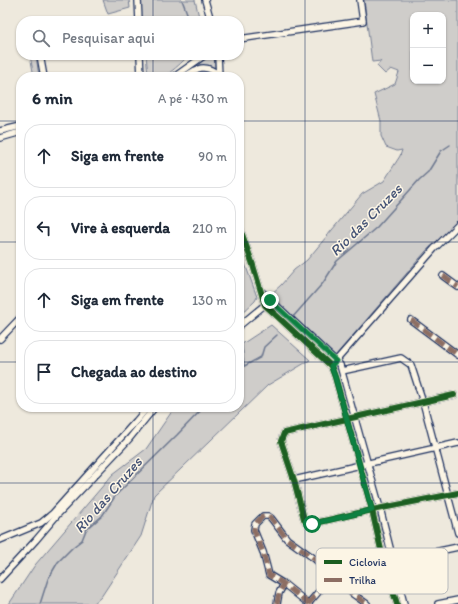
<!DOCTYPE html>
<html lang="pt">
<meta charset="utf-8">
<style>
body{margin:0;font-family:Itim,sans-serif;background:#f6f6f7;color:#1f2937}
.controls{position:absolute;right:12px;top:12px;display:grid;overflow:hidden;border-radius:8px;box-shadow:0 1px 3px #0004}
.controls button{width:36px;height:36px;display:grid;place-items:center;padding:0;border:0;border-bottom:1px solid #e0e1e3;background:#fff;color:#1f2937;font:20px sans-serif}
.stop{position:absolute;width:12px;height:12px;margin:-9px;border:3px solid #0b8043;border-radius:50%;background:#fff}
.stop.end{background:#0b8043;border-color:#fff;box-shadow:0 1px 4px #0008}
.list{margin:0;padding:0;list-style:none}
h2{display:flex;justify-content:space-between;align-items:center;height:52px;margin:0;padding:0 16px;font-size:17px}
h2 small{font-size:13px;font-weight:400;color:#747a83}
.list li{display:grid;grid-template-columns:26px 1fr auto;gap:12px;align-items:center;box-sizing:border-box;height:64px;margin:0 8px 8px;padding:0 8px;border:1px solid #e0e1e3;border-radius:16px}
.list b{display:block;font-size:15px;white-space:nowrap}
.list em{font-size:13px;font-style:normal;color:#747a83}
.icon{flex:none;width:22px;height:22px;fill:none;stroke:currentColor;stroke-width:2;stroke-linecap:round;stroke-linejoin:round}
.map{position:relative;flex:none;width:458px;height:604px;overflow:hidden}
.search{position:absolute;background:#fff;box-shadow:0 1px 3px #0004;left:16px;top:16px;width:228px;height:44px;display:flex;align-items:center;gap:10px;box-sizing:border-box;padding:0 14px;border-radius:16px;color:#747a83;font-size:15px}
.panel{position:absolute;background:#fff;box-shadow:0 1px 3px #0004;left:16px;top:72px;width:228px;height:340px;border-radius:16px}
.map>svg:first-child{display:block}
.green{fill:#cfcdca;stroke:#757e94;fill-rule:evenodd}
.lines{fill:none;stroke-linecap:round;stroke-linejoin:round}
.stream{stroke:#6c778f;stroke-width:1.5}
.minor-casing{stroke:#1b2f5e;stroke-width:8}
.minor{stroke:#fcf5e5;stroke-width:5.5}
.quiet{stroke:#8d6e63;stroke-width:5;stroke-dasharray:10 5;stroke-linecap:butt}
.cycleway-casing{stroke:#fcf5e5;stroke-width:8}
.cycleway{stroke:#1b5e20;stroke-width:6}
.route{stroke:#0b8043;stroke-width:5}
.grid{fill:none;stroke:#1b2f5e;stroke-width:1;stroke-opacity:0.55}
.labels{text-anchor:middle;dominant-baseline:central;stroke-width:3;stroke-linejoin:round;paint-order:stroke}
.water-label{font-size:15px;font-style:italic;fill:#445376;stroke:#fcf5e5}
.key{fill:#fcf5e5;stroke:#b8babc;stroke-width:1}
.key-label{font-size:11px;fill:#1b2f5e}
</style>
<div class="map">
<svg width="458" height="604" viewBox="0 0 458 604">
<rect width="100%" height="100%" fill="#eee9dd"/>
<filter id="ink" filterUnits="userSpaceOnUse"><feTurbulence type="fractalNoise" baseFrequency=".025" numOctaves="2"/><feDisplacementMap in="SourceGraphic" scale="8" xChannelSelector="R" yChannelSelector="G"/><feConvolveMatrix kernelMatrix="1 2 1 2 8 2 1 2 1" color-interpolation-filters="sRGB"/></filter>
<g filter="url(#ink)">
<!-- green -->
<g class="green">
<path d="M103,0H129L130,8L108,14Z"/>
<path d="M140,0H195L200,21H142Z"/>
<path d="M364,0H458V222L426,251L335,356L280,306L270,295L281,285L294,270L307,260L362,194L384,181L400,156L402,150L397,151L386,147L381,136V121L374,94L395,84L399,72L391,69L385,74L377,66L381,61L372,62ZM413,15H443V81H413Z"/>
<path d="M30,55H36L39,77H34Z"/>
<path d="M146,55H189C180,64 161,85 148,75Z"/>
<path d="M212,56L215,59V68L200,65L180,77H178L209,57Z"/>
<path d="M239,247L257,297L255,301L239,316Z"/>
<path d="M271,325L310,360L268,385L154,495L141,536L101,597L93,604H9L35,565L113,474L146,449L175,407H239V346Z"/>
</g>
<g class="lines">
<!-- stream -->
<g class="stream">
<path d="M182,0L190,21"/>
<path d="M196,55L197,56"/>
<path d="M292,318L323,283L337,261L377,227L419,180L428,172L441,151L450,145"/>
<path d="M241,338L244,365"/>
<path d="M239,369L261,357L264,347L277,335"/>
<path d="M40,604L48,579L58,562L73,547L82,540L86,530L102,516L116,495L177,435L204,407"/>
</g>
<defs>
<g id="minor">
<path d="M138,0L139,21"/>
<path d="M205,0L211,21"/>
<path d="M239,39L363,21L360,0"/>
<path d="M40,55L44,77"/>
<path d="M140,55L141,77"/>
<path d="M218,55L219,77"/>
<path d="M174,77L205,55"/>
<path d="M184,77C197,68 205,63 219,75"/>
<path d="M0,131L21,126"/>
<path d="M0,138L21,132"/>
<path d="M239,226L252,262L265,305L331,366L335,377L372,510L384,563L397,604"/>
<path d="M443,276L458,287"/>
<path d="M261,291L340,365L380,508L404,604"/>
<path d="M411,320L458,355"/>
<path d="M239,326L267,303"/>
<path d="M0,339L21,317"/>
<path d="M334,363L434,249L458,225"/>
<path d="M342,371L401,358L411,365L423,402L458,533"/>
<path d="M454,395L284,433L281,441L294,480L304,519L307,524H311L372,510L458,493"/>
<path d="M294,480L458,443"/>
<path d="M0,540L41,523L53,513L136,421L148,407"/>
<path d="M345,571L458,547"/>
<path d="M0,579L36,540L58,514L129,439L155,407"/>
<path d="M277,604L279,593L284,584"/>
<path d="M308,604L333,575"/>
<path d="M309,604L284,584L269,575L263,552L254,530L255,524L263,516H268L271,518L287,539L315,559L353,594L367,604"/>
<path d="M438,604L458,600"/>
</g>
</defs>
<!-- minor casing -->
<use href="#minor" class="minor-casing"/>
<!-- minor -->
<use href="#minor" class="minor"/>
<!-- quiet -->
<g class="quiet">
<path d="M443,276L458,287"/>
<path d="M411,320L458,355"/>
<path d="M277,604L279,593L284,584"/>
<path d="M308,604L333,575"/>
<path d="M309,604L284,584L269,575L263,552L254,530L255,524L263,516H268L271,518L287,539L315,559L353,594L367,604"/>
</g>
<defs>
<g id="cycleway">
<path d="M239,226L252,262L265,305L331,366L335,377L372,510L384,563L397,604"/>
<path d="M454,395L284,433L281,441L294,480L304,519L307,524H311L372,510L458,493"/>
</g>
</defs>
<!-- cycleway casing -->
<use href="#cycleway" class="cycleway-casing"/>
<!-- cycleway -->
<use href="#cycleway" class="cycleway"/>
</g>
</g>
<g class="lines" filter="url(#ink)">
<!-- route -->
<path class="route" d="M270,300L336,361L331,366L335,377L372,510L312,524"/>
</g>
<!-- grid -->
<path class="grid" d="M153,0V21M305,0V604M153,55V77M0,121H21M239,121H458M0,242H21M239,242H458M0,362H21M239,362H458M153,407V604M0,483H458"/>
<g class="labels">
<!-- water labels -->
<g class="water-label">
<text transform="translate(366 220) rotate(-45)">Rio das Cruzes</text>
<text transform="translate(108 495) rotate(-49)">Rio das Cruzes</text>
</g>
</g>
<!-- legend -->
<rect x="316" y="548" width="132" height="46" rx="6" class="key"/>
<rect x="324" y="560" width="18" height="4" fill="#1b5e20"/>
<rect x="324" y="578" width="18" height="4" fill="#8d6e63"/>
<g class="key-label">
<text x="349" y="566">Ciclovia</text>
<text x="349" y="584">Trilha</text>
</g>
</svg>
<div class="controls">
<button>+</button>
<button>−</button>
</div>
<div class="stop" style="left:312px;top:524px"></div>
<div class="stop end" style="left:270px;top:300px"></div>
<div class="search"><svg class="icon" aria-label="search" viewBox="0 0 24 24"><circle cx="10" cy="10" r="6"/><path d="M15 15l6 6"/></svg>Pesquisar aqui</div>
<section class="panel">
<h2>6 min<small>A pé · 430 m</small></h2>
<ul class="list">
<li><svg class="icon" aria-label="ahead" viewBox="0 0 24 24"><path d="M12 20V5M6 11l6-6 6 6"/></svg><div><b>Siga em frente</b></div><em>90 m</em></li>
<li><svg class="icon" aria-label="left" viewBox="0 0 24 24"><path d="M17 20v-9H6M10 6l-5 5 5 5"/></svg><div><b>Vire à esquerda</b></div><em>210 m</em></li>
<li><svg class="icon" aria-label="ahead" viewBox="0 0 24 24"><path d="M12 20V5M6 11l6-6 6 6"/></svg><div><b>Siga em frente</b></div><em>130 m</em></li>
<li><svg class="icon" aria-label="arrive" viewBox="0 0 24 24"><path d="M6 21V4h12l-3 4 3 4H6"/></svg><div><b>Chegada ao destino</b></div></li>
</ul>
</section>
</div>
